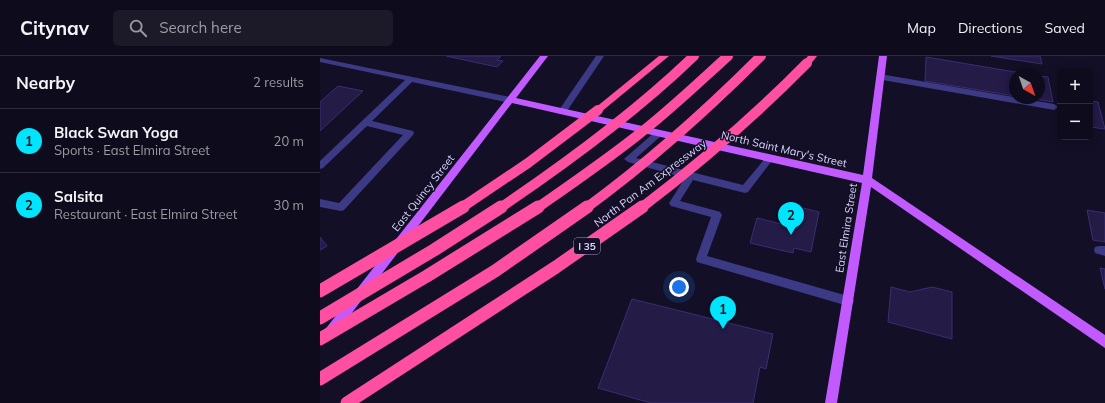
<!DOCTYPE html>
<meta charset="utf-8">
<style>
body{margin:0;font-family:Mulish,sans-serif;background:#1c1929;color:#f1f3f6}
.controls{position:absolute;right:12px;top:12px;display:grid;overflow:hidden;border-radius:6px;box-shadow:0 2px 10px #0003}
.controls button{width:36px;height:36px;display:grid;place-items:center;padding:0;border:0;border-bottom:1px solid #2e2b3b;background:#0e0b1c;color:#f1f3f6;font:20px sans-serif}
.compass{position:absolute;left:689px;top:12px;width:36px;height:36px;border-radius:50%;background:#0e0b1c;box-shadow:0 2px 10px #0003;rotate:140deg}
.you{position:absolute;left:359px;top:231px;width:14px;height:14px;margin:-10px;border:3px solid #fff;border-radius:50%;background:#1a73e8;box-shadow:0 0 0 6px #1a73e833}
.badge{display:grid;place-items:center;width:26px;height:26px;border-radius:50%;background:#00e5ff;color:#111;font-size:13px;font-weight:700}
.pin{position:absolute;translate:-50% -33px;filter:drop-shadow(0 1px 2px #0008)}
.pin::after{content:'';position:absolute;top:21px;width:14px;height:12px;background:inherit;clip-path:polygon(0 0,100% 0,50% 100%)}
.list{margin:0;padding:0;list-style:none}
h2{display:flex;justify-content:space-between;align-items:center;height:52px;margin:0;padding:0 16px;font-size:17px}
h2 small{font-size:13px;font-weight:400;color:#9b9ba3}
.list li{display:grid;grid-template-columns:26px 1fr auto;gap:12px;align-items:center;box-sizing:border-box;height:64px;padding:0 16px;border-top:1px solid #2e2b3b}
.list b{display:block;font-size:15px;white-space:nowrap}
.list p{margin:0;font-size:13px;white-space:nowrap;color:#9b9ba3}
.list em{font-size:13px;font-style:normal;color:#9b9ba3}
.icon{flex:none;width:22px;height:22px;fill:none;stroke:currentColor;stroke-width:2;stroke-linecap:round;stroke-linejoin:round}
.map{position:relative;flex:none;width:785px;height:347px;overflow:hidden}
header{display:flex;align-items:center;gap:24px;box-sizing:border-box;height:56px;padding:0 20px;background:#0e0b1c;border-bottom:1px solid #2e2b3b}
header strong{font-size:19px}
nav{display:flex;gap:22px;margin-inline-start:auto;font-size:14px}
.search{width:280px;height:36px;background:#1c1929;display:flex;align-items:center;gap:10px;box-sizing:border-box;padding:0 14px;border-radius:6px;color:#9b9ba3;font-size:15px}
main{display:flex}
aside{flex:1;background:#0e0b1c}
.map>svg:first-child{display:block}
.building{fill:#241b47;stroke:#3b2d73}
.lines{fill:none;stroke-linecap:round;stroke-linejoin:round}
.minor{fill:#3d3a85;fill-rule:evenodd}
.major{fill:#c25bff;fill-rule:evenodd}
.highway{fill:#ff4fa3;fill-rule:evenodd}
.highway-bridge-far1{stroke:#ff4fa3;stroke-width:10}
.highway-bridge{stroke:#ff4fa3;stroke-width:13}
.labels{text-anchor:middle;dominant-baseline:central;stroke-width:3;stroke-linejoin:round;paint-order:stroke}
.shield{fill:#130f26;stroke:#9e99be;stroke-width:1}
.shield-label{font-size:10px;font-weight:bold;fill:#d9d4ff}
.street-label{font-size:11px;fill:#d9d4ff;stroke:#130f26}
</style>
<header>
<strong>Citynav</strong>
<div class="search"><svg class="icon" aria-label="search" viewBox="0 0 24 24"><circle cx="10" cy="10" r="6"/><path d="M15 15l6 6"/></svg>Search here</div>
<nav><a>Map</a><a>Directions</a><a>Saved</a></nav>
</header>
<main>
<aside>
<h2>Nearby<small>2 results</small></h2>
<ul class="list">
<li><span class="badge">1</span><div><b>Black Swan Yoga</b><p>Sports · East Elmira Street</p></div><em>20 m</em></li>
<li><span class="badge">2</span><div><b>Salsita</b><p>Restaurant · East Elmira Street</p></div><em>30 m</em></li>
</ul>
</aside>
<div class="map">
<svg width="785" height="347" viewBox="0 0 785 347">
<rect width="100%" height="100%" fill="#130f26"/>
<!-- building -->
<g class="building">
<path d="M126,0H181L177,4L183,5L177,11Z"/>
<path d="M671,0H720L722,8Z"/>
<path d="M606,1L707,18H695V40L605,25Z"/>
<path d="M719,20L728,21L733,46L709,42H719Z"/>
<path d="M18,30L43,35L0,75V46Z"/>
<path d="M770,45L778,46L785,73L770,71Z"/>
<path d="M483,152L499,156L491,196L474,192L473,197L430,187L437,162L478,172Z"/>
<path d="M767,154L785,157V186L773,184Z"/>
<path d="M0,181L7,190L0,194Z"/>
<path d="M780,212L785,213V233Z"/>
<path d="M571,231L590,236L612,231L632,236V283L568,266Z"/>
<path d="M312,243L453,278L446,313L440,311L433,347H331L278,332Z"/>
</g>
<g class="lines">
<!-- minor -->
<g class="minor">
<path d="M276,0H284L245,58H239L238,56L239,54Z"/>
<path d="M0,2L190,41L194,44L190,47L92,26L52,65L93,75L94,77L93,79L24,154L21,155L0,151V143L19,147L83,79L47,70L3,112L0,113V105L85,24L0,6Z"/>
<path d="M560,18L734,48L738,51L734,54L557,23L556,21Z"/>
<path d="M339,74L343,77L342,79L316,102L423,129L447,100L450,99L454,102L428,136L425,137L373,124L360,145L397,155L400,156L402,159L387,200L528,240L532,241L534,245L532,249L528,250L377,206L376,203L391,161L351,150L349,147L351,144L365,122L308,106L304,103L336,75Z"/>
<path d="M779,190H785V200L775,197L774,194L775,191Z"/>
</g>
<!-- major -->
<path class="major" d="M220,0H228L196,42L543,119L559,0H567L552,122L785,279V292L551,131L517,347H505L542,127L192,47L15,279L11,281L7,279L5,275L7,271Z"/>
<!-- highway -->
<g class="highway">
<path d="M339,0H349L281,56H275L273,54L275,52Z"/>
<path d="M488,0H497L490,9H484L482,7Z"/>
</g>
<!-- highway-bridge-far1 -->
<g class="highway-bridge-far1">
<path d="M141,152L208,107L278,54"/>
<path d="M180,152C248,106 315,57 374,0"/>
<path d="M217,152C250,129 282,107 314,82C347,57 377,28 408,0"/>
<path d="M266,152C329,106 386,55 441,0"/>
<path d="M321,152C380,107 435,60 487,7"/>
</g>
<!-- highway-bridge -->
<g class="highway-bridge">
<path d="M0,235L143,151"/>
<path d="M0,262L114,194L181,151"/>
<path d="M0,283L107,220L218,151"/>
<path d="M0,323L175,215L267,151"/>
<path d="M27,347L236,211L322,151"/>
</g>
</g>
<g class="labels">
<!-- shield labels -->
<rect class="shield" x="254" y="182" width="26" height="16" rx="3"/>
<g class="shield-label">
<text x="267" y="190">I 35</text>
</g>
<!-- street labels -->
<g class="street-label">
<text transform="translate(464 93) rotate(13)">North Saint Mary's Street</text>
<text transform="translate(330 127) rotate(-37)">North Pan Am Expressway</text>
<text transform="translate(103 137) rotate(-52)">East Quincy Street</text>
<text transform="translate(526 172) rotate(-81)">East Elmira Street</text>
</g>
</g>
</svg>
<div class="controls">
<button>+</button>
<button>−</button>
</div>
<svg class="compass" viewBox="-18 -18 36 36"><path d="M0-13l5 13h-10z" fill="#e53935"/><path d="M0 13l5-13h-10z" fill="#9b9ba3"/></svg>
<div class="you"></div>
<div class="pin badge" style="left:403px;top:273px">1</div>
<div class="pin badge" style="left:471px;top:179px">2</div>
</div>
</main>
